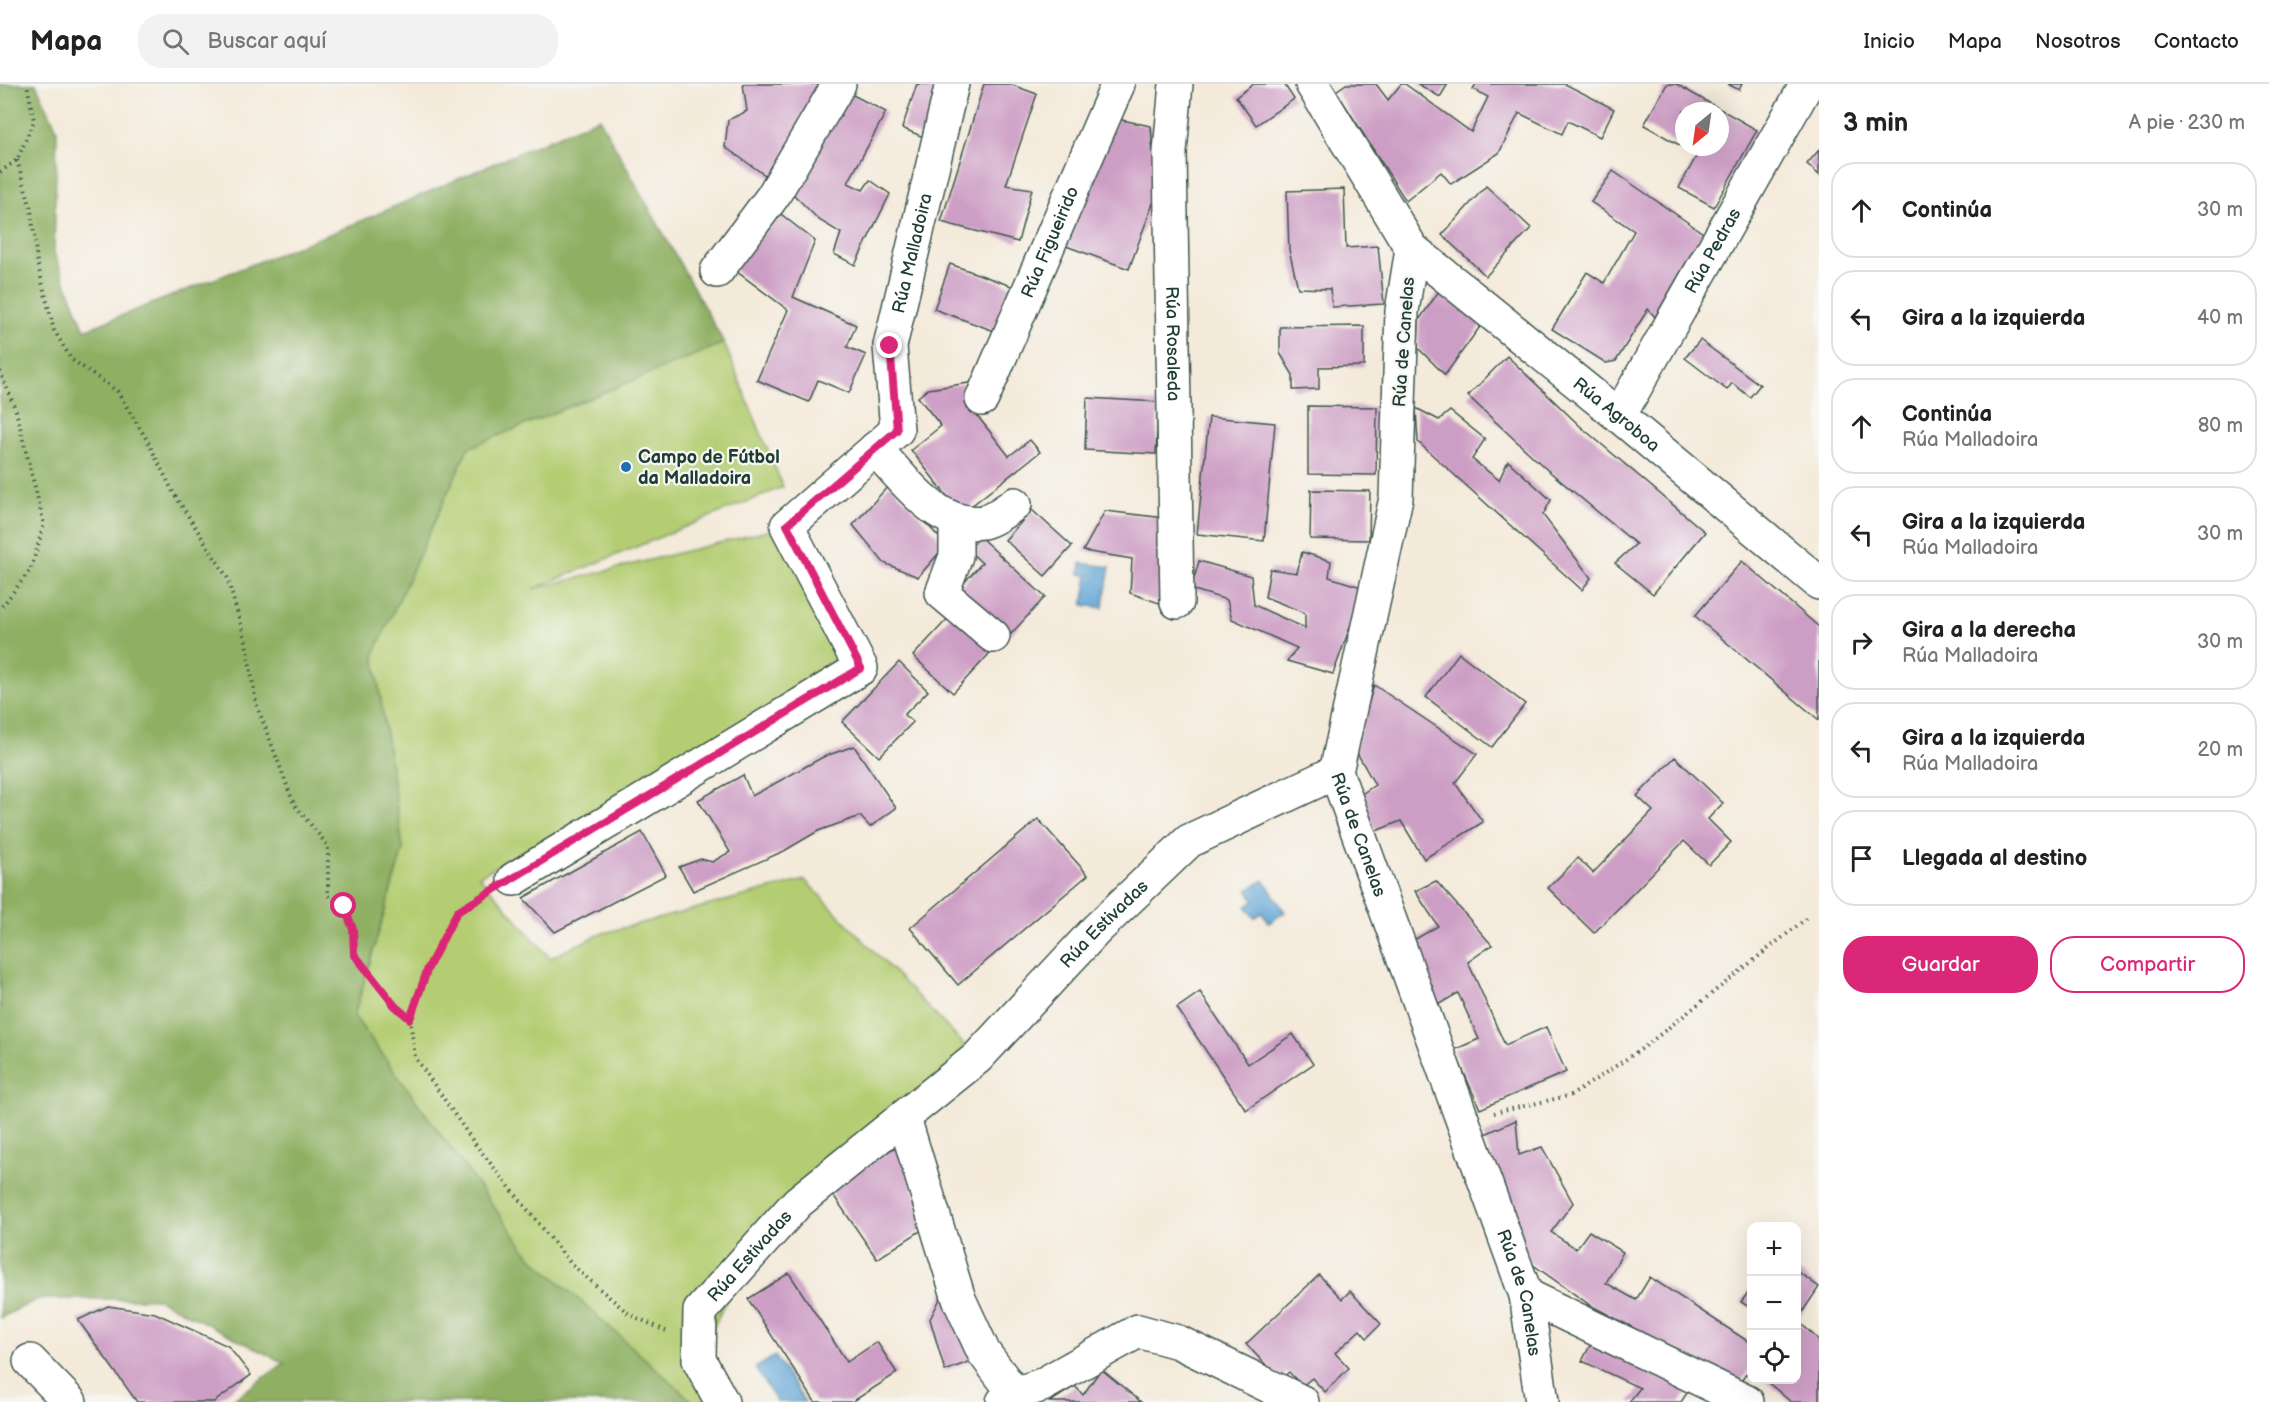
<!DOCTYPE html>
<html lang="es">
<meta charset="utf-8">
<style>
body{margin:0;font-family:"Balsamiq Sans",sans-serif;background:#f2f2f2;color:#222}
.controls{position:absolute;right:18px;bottom:18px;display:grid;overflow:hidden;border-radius:12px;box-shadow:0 6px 24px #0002}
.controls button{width:54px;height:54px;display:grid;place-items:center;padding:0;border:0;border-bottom:2px solid #e0e0e0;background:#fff;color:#222;font:30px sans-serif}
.compass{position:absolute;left:1675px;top:18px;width:54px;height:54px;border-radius:50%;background:#fff;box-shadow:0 6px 24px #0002;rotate:209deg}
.stop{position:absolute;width:18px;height:18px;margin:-14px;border:4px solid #db2777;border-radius:50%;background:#fff}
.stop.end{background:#db2777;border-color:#fff;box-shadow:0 2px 6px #0008}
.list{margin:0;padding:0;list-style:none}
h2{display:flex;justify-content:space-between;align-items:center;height:78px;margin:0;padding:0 24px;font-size:26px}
h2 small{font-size:20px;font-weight:400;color:#767676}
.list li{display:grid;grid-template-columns:39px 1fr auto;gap:18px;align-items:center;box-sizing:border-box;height:96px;margin:0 12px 12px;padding:0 12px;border:2px solid #e0e0e0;border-radius:24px}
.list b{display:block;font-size:22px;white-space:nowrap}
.list p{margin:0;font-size:20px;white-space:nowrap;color:#767676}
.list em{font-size:20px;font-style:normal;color:#767676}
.actions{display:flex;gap:12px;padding:18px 24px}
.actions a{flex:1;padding:14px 0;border:2px solid #db2777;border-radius:24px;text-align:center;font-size:21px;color:#db2777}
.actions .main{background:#db2777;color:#fff}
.icon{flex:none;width:33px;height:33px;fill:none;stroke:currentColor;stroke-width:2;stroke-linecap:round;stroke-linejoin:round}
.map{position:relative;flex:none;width:1819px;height:1318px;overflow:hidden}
header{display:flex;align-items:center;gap:36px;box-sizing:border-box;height:84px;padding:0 30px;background:#fff;border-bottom:2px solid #e0e0e0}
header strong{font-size:28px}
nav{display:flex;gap:33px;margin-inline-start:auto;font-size:21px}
.search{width:420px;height:54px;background:#f2f2f2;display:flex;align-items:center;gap:15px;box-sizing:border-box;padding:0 21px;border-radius:24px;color:#767676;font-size:22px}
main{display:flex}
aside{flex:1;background:#fff}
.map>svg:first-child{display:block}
.green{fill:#b4cd72;stroke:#6a8553;stroke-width:1.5}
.forest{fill:#8fb064;stroke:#57764c;stroke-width:1.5}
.water{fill:#60a4d5;stroke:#407084;stroke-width:1.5}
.building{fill:#cd9ec5;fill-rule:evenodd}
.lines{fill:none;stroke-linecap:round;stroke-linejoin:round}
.minor-casing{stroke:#3f574d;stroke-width:36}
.path{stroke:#3f574d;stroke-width:4;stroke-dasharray:1.5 4.5;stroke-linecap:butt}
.minor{stroke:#fff;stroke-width:33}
.route{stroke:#db2777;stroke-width:8}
.poi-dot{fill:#1f6fb2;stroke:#f6f6f2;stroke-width:2}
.labels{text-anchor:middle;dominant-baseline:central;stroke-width:4.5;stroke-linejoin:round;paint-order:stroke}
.street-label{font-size:18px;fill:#1f3d34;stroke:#f6f6f2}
.poi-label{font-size:18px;font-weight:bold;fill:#1f3d34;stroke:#f6f6f2;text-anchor:start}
</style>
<header>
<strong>Mapa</strong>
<div class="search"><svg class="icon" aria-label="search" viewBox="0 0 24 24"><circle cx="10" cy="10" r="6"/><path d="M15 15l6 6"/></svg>Buscar aquí</div>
<nav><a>Inicio</a><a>Mapa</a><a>Nosotros</a><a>Contacto</a></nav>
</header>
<main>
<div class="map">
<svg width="1819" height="1318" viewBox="0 0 1819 1318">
<rect width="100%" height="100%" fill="#f6f6f2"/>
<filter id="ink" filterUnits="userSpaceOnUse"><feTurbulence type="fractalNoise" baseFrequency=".0167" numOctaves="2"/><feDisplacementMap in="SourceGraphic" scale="12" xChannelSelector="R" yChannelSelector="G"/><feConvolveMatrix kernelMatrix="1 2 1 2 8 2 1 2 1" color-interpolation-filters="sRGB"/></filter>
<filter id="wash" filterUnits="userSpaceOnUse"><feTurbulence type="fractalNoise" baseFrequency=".008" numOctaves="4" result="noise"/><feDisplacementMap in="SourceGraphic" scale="24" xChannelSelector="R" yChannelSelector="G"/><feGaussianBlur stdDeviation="1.35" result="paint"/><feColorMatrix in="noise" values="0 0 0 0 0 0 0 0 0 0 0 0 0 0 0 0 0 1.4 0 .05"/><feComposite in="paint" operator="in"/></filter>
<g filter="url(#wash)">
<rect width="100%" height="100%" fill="#f4eada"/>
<!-- green -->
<path class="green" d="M724,259L783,403L533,505L787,442L861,584L479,792L550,874L600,850L805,796L977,974L742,1181L699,1276L722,1318H693L529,1171L354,932L403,765L374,570L468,364Z"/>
<!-- forest -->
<path class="forest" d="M0,0H36L57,45L54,169L85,246L352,141L599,34L724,259L468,364L374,570L403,765L354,932L529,1171L693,1318H230L284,1279L158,1215H38L0,1234Z"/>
<!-- water -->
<g class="water">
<path d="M1081,479L1110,483L1103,524L1083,521L1088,491L1079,490Z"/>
<path d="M1264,796L1285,828L1269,839L1262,829L1254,834L1246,822L1254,817L1247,806Z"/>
<path d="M775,1272L805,1318H777L755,1284Z"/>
</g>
<g id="blocks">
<!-- building -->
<g class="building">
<path d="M743,0H826L772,96L725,63L728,36L747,27Z"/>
<path d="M917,0H941L928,55L902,44Z"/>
<path d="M984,0H1009L1037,10L1006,101L1032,105L1018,158L941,138Z"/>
<path d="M1254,0H1284L1294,15L1256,41L1236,13Z"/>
<path d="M1346,0H1376L1388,16L1401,0H1405L1471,48L1488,13L1473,5L1476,0H1565L1614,25L1600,53L1568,37L1562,50L1519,29L1499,69L1451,100L1441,88L1406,117L1336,7Z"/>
<path d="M1418,0H1448L1440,13Z"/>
<path d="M1667,0H1676L1757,46L1714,123L1679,104L1697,71L1644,41ZM1684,27H1720V63H1684Z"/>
<path d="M1728,0H1742L1739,6Z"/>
<path d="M849,9L886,28L848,99L863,106L870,96L890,110L855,181L834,170L841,149L819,136L791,108Z"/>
<path d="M1117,35L1151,42L1156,111L1129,185L1066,162Z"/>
<path d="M1819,66V91L1807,80Z"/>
<path d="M1613,87L1703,149L1655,233L1648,225L1616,277L1606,279L1552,245L1587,188L1604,199L1634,147L1591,118Z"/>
<path d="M1486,102L1531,144L1486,192L1442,151Z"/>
<path d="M1344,105L1346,164L1378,162L1384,220L1332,223L1330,205L1298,204L1289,166L1287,107Z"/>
<path d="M777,127L815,157L793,213L856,241L847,263L866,271L849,309L818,296L809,318L757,296L788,226L732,184Z"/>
<path d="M950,180L1014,203L997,248L934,225Z"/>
<path d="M1439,207L1482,240L1445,291L1418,264L1419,236Z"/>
<path d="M1364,242V282L1319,283V305L1293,306V291L1280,269V243Z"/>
<path d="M1700,256L1760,301L1750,313L1732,299L1727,306L1685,274Z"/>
<path d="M1507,272L1580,342L1705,448L1653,510L1615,479L1636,460L1544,383L1468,312Z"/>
<path d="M976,298L968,320L1009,372L1030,356L1040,368L961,430L911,366L941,342L918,313L928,305Z"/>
<path d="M1087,314L1158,318L1156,370L1085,366Z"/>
<path d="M1308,322L1377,323L1376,391L1308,390Z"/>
<path d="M1416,324L1439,336L1450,327L1485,355L1472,375L1499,396L1508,377L1551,416L1543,431L1591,494L1582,506L1418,358Z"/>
<path d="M1209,333L1275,339L1264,457L1197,450Z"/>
<path d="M890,400L946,461L918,493L884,479L853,441Z"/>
<path d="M1311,406L1370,407L1369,456L1310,455Z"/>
<path d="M1032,426L1072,462L1045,492L1005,456Z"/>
<path d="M1105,427L1165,434L1162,520L1130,509L1132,475L1083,467Z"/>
<path d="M980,453L1045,513L1011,550L960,503L982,479L968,466Z"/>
<path d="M1302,468L1331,477L1329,493L1364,504L1333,590L1287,577L1297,564L1232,535L1227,516L1191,505L1199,477L1251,492L1254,521L1305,544V529L1265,513L1270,485L1297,489Z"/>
<path d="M1742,477L1819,543V636L1695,532Z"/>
<path d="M952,530L992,567L953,609L913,572Z"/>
<path d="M1459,569L1525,620L1492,663L1426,613Z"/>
<path d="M899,578L928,607L904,631L913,638L879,673L842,638Z"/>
<path d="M1374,601L1477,670L1455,699L1483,738L1424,775L1401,737L1376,747L1357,713L1375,701L1355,665Z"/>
<path d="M854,662L896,724L870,743L860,732L818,747L784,767L693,807L679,783L701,775L712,778L730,768L698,716L743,691L752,712L823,673Z"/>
<path d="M1675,673L1723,719L1708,735L1731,758L1709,781L1684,757L1594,849L1548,804L1578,774L1593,789L1653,727L1637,712Z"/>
<path d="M1038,735L1088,791L958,901L910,844Z"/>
<path d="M642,748L666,791L555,848L523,814Z"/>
<path d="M1436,797L1492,861L1468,878L1505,961L1546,943L1566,988L1480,1025L1454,966L1479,955L1458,909L1436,922L1412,857L1438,842L1415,807Z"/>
<path d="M1200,908L1248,980L1293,950L1313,980L1246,1026L1177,924Z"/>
<path d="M1516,1036L1519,1071L1542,1063L1573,1119L1551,1148L1576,1165L1589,1147L1623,1168L1606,1199L1636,1216L1650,1193L1752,1260V1282L1739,1300L1590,1221L1529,1178L1483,1051Z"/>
<path d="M900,1060L925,1144L877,1175L829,1105Z"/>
<path d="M1797,1187L1819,1203L1797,1236L1819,1256V1318H1791L1765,1296H1797Z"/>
<path d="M789,1189L847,1278L877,1258L897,1289L852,1318H815L748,1215Z"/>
<path d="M1319,1191L1342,1215L1350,1207L1381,1240L1367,1254L1360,1246L1335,1269L1349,1284L1325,1308L1312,1294L1302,1302L1289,1288L1280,1296L1246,1260Z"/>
<path d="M947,1201L973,1276L945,1287L930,1235Z"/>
<path d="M1752,1203V1225L1741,1218Z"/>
<path d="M108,1222L155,1229L228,1262L251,1291L214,1318H137L78,1236Z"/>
<path d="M1592,1258L1689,1306L1681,1318H1629L1640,1304L1582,1277Z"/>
<path d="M1101,1285L1141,1318H1050L1075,1302L1083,1311Z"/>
</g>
</g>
</g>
<g filter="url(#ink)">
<use href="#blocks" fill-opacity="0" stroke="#3f574d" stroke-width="1.5"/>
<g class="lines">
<defs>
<g id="minor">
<path id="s1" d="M1176,0L1170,68L1177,518"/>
<path id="s2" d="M1312,0L1412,165L1619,332L1819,499"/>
<path id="s3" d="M1412,165L1402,227L1396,414L1336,688L1526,1211L1542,1318"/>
<path d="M717,187L773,112L839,0"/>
<path id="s4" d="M982,315L1118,0"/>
<path id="s5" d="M1619,332L1807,0"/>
<path d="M875,365C904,394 936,445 983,438C993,436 1006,426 1015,420"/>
<path d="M956,437V472L942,509L993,552"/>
<path id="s6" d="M514,795L861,584L787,442L897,346L890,262L952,0"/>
<path d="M904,1034L959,1215L984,1269L1015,1310L1003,1318"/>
<path d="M1526,1211L1747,1318"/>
<path d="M30,1277L70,1318"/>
<path d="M1015,1310L1042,1301L1138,1247L1178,1258L1302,1318"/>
<path id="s7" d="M722,1318L699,1276L700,1227L798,1118L977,974L1096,846L1189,757L1336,688"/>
</g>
</defs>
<!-- minor casing -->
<use href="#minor" class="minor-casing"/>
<!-- path -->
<g class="path">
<path d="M17,76L31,125L37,178L54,246L71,275L117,307L147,356L173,408L227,493L246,558L256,619L294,720L328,762V812L344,822L353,845L354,870L395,922L410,935"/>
<path d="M0,88L17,76L34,37L27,0"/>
<path d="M0,287L16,327L44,440L31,485L0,525"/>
<path d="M486,812L457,828L428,884L410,935L415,973L475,1060L572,1181L629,1230L666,1247"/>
<path d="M1494,1029L1572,1011L1643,964L1807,834"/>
</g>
<!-- minor -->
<use href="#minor" class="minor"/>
</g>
</g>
<g class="lines" filter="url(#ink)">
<!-- route -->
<path class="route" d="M344,822L353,845L354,870L395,922L410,935L428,884L457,828L861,584L787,441L897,346L890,262"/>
</g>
<!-- markers -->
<circle class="poi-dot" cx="626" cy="383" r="6"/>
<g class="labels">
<!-- street labels -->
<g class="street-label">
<text stroke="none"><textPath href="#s4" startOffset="171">Rúa Figueirido</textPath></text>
<text stroke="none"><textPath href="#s5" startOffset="190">Rúa Pedras</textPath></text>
<text stroke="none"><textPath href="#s6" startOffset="892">Rúa Malladoira</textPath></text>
<text transform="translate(1404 258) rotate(-86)">Rúa de Canelas</text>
<text stroke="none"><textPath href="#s1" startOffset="260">Rúa Rosaleda</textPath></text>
<text stroke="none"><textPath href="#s2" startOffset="456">Rúa Agroboa</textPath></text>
<text stroke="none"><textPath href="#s3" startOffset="597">Rúa de Canelas</textPath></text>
<text stroke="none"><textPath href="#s7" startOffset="658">Rúa Estivadas</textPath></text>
<text stroke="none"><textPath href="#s7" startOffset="171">Rúa Estivadas</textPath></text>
<text stroke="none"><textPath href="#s3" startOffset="1083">Rúa de Canelas</textPath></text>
</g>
<!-- poi labels -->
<g class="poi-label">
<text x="638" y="373">Campo de Fútbol<tspan x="638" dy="21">da Malladoira</tspan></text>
</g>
</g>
</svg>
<div class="controls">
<button>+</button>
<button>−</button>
<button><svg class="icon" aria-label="locate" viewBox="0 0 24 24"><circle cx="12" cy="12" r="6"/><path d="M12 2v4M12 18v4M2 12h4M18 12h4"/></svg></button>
</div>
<svg class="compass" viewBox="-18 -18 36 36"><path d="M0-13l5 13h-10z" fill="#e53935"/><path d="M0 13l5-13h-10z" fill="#767676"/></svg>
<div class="stop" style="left:344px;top:822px"></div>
<div class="stop end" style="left:890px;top:262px"></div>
</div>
<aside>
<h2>3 min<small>A pie · 230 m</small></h2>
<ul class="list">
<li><svg class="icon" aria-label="ahead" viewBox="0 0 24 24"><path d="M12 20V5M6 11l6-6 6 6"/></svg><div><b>Continúa</b></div><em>30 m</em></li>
<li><svg class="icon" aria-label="left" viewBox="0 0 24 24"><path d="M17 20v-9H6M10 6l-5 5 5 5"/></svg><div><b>Gira a la izquierda</b></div><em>40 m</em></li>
<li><svg class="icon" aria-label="ahead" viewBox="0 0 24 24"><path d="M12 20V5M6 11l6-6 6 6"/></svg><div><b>Continúa</b><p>Rúa Malladoira</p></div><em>80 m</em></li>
<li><svg class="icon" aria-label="left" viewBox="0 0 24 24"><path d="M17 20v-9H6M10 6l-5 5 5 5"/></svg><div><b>Gira a la izquierda</b><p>Rúa Malladoira</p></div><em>30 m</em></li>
<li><svg class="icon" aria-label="right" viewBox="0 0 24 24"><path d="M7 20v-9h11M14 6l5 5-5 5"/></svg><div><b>Gira a la derecha</b><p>Rúa Malladoira</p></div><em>30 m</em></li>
<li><svg class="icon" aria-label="left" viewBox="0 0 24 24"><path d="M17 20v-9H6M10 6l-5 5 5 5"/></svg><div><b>Gira a la izquierda</b><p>Rúa Malladoira</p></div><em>20 m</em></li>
<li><svg class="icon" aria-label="arrive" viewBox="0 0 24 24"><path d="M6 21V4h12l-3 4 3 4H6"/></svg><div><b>Llegada al destino</b></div></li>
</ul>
<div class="actions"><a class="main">Guardar</a><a>Compartir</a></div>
</aside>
</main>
